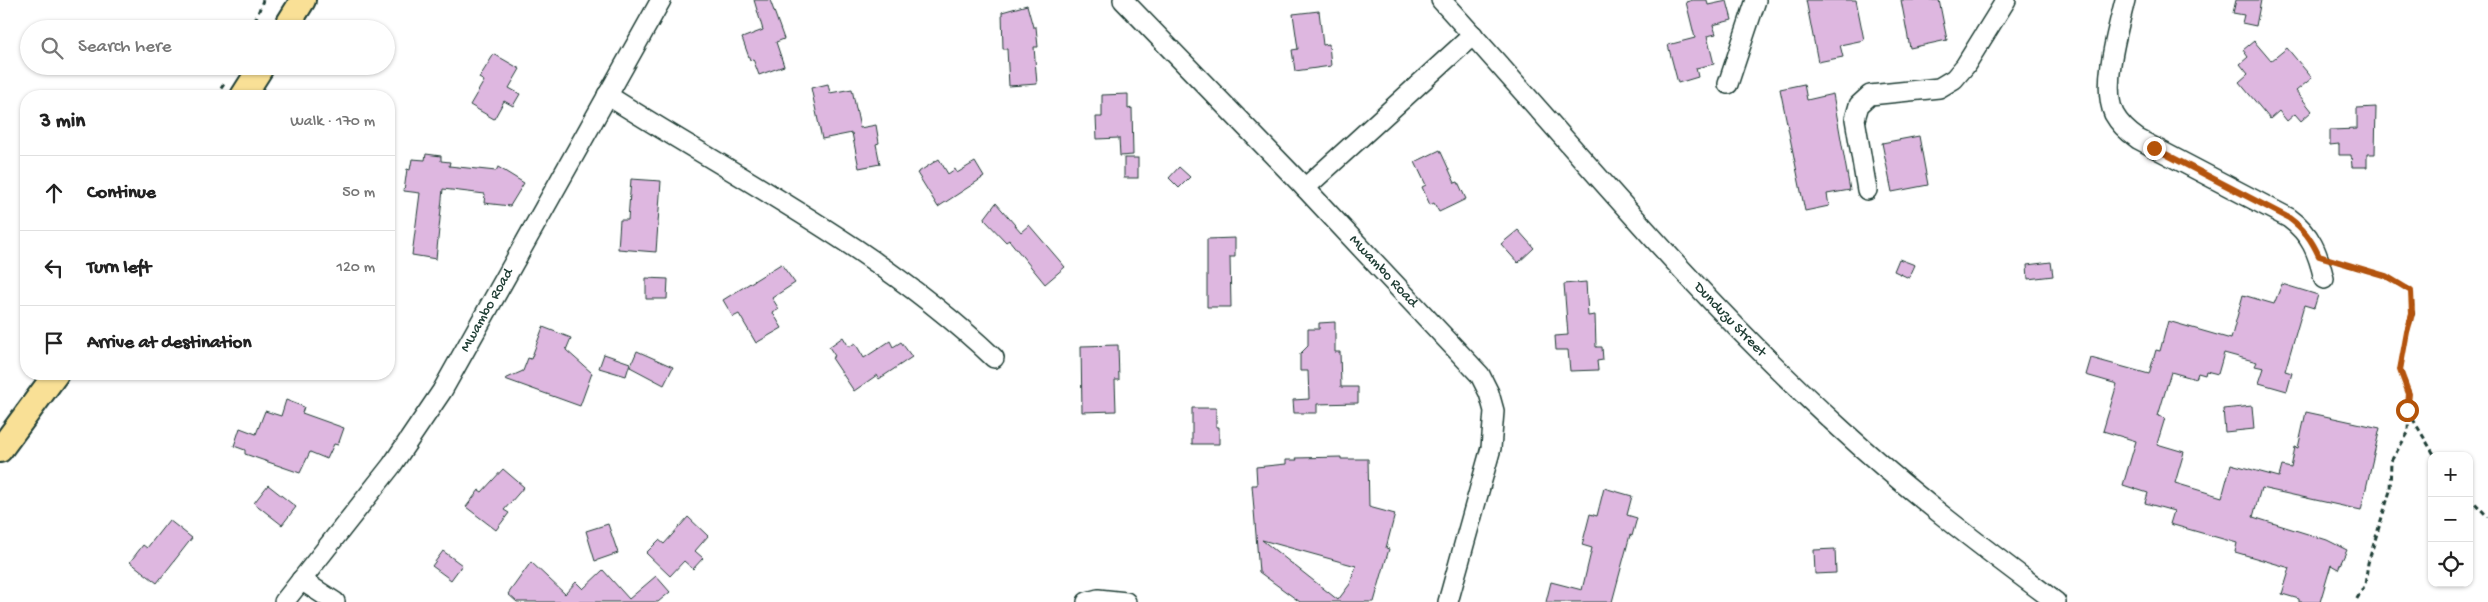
<!DOCTYPE html>
<meta charset="utf-8">
<style>
body{margin:0;font-family:"Gochi Hand",sans-serif;background:#f6f6f6;color:#222}
.controls{position:absolute;right:15px;bottom:15px;display:grid;overflow:hidden;border-radius:10px;box-shadow:0 1px 4px #0004}
.controls button{width:45px;height:45px;display:grid;place-items:center;padding:0;border:0;border-bottom:1px solid #e0e0e0;background:#fff;color:#222;font:25px sans-serif}
.stop{position:absolute;width:15px;height:15px;margin:-11px;border:4px solid #b45309;border-radius:50%;background:#fff}
.stop.end{background:#b45309;border-color:#fff;box-shadow:0 1px 5px #0008}
.list{margin:0;padding:0;list-style:none}
h2{display:flex;justify-content:space-between;align-items:center;height:65px;margin:0;padding:0 20px;font-size:21px}
h2 small{font-size:16px;font-weight:400;color:#767676}
.list li{display:grid;grid-template-columns:32px 1fr auto;gap:15px;align-items:center;box-sizing:border-box;height:75px;padding:0 20px;border-top:1px solid #e0e0e0}
.list b{display:block;font-size:19px;white-space:nowrap}
.list em{font-size:16px;font-style:normal;color:#767676}
.icon{flex:none;width:28px;height:28px;fill:none;stroke:currentColor;stroke-width:2;stroke-linecap:round;stroke-linejoin:round}
.map{position:relative;flex:none;width:2488px;height:602px;overflow:hidden}
.search{position:absolute;background:#fff;box-shadow:0 1px 4px #0004;left:20px;top:20px;width:375px;height:55px;display:flex;align-items:center;gap:12px;box-sizing:border-box;padding:0 18px;border-radius:28px;color:#767676;font-size:19px}
.panel{position:absolute;background:#fff;box-shadow:0 1px 4px #0004;left:20px;top:90px;width:375px;height:290px;border-radius:20px}
.map>svg:first-child{display:block}
.building{fill:#deb7e0;stroke:#1f3d34;fill-rule:evenodd}
.lines{fill:none;stroke-linecap:round;stroke-linejoin:round}
.minor-casing{stroke:#1f3d34;stroke-width:22}
.major-casing{stroke:#1f3d34;stroke-width:28}
.path{stroke:#1f3d34;stroke-width:3;stroke-dasharray:5 4;stroke-linecap:butt}
.minor{stroke:#fff;stroke-width:19}
.major{stroke:#f9e096;stroke-width:24}
.route{stroke:#b45309;stroke-width:6}
.labels{text-anchor:middle;dominant-baseline:central;stroke-width:4.5;stroke-linejoin:round;paint-order:stroke}
.street-label{font-size:15px;fill:#1f3d34;stroke:#fff}
</style>
<div class="map">
<svg width="2488" height="602" viewBox="0 0 2488 602">
<rect width="100%" height="100%" fill="#fff"/>
<filter id="ink" filterUnits="userSpaceOnUse"><feTurbulence type="fractalNoise" baseFrequency=".02" numOctaves="2"/><feDisplacementMap in="SourceGraphic" scale="10" xChannelSelector="R" yChannelSelector="G"/><feConvolveMatrix kernelMatrix="1 2 1 2 8 2 1 2 1" color-interpolation-filters="sRGB"/></filter>
<g filter="url(#ink)">
<!-- building -->
<g class="building">
<path d="M754,0H770L784,39L776,42L784,66L759,75L753,59L750,60L742,38L763,30Z"/>
<path d="M1693,0H1707L1708,5L1727,1L1732,20L1713,25L1716,34L1707,36L1714,64L1696,68L1698,77L1678,83L1668,45L1695,38L1686,2Z"/>
<path d="M1806,0H1856L1864,40L1840,45L1843,57L1818,62Z"/>
<path d="M1901,0H1939L1947,40L1910,48Z"/>
<path d="M2236,0H2261L2256,26L2242,23L2244,15L2233,13Z"/>
<path d="M1027,5L1033,27H1036L1038,47H1034L1037,84L1009,86L1007,49H1003L1002,12Z"/>
<path d="M1319,11L1323,45L1329,44L1331,66L1295,71L1292,50L1298,49L1293,14Z"/>
<path d="M2254,41L2271,61L2287,48L2312,78L2296,91L2312,111L2301,121L2295,114L2287,121L2279,111L2270,119L2239,82L2248,74L2240,64L2248,57L2243,50Z"/>
<path d="M494,54L520,69L509,88L520,94L513,106L504,101L494,119L470,105L484,81L479,78Z"/>
<path d="M828,84L830,93L852,89L860,128L876,125L879,143L876,144L880,164L859,168L852,133L822,139L811,88Z"/>
<path d="M1804,84L1807,100L1833,94L1850,190L1827,194L1829,206L1805,211L1780,89Z"/>
<path d="M1128,94V109L1132,108L1133,155L1120,156L1119,138L1097,139L1096,117H1102V95Z"/>
<path d="M2376,107L2375,154H2367V167H2352L2351,155H2339V144L2330,145V130L2357,129V108Z"/>
<path d="M1919,136L1928,185L1892,192L1882,143Z"/>
<path d="M1440,150L1455,183L1458,182L1466,199L1439,212L1434,203L1430,205L1422,187L1426,185L1415,162Z"/>
<path d="M426,154L441,156V161L450,162L449,166L496,171L498,167L524,183L510,206L484,203L485,194L443,189L436,259L412,255L420,193L404,191L407,169L410,170L412,159L425,160Z"/>
<rect x="1124" y="158" width="14" height="20"/>
<path d="M939,159L948,174L955,169L957,173L975,162L984,177L938,207L917,173Z"/>
<path d="M1179,167L1190,177L1179,188L1169,178Z"/>
<path d="M631,179L661,181L656,252L618,249L620,220H628Z"/>
<path d="M996,203L1021,232L1029,225L1065,267L1045,284L1009,240L1006,242L984,219Z"/>
<path d="M1518,230L1534,248L1518,263L1501,244Z"/>
<path d="M1235,238V257H1230L1231,307H1207V239Z"/>
<path d="M1899,259L1915,265L1909,278L1894,271Z"/>
<path d="M2051,262L2053,276L2028,279L2027,265Z"/>
<path d="M781,264L795,283L772,298L779,309L773,313L782,328L756,343L739,314L733,317L723,300Z"/>
<path d="M646,278L668,279L667,299H646Z"/>
<path d="M1586,282L1588,316L1595,315L1596,347H1602L1603,360L1597,361L1598,370L1570,371L1568,350H1556L1555,336L1568,335L1564,284Z"/>
<path d="M2282,284L2318,295L2314,308L2304,305L2285,371L2292,373L2287,391L2259,383L2264,368L2255,366L2257,362L2224,353L2218,374L2206,371L2205,375L2198,373L2196,379L2171,372L2158,416L2165,418L2157,444L2184,452L2175,483L2222,497L2231,464L2279,477L2282,466L2291,468L2295,447L2298,448L2306,412L2380,428L2361,510L2261,488L2253,517L2327,540L2347,550L2338,569L2331,565L2320,602H2299V599L2282,594L2290,568L2235,552L2237,543L2170,524L2174,511L2145,503L2148,493L2123,485L2136,441L2103,431L2117,384L2086,375L2091,358L2149,374L2156,350L2160,351L2168,321L2231,339L2243,295L2274,304Z"/>
<path d="M1335,322V352H1340L1341,387H1358V403L1317,404V413H1294L1293,400L1309,399L1308,371H1300V354L1308,346V329H1319V323Z"/>
<path d="M543,327L571,338L566,350L592,373L580,406L505,379L523,371L528,358L531,359Z"/>
<path d="M843,337L849,347L855,343L864,358L890,341L893,347L901,342L912,357L879,379L877,375L854,391L832,358L835,356L829,347Z"/>
<path d="M1118,345L1119,380H1115L1116,411L1082,412L1081,346Z"/>
<path d="M637,351L673,367L664,385L630,367Z"/>
<path d="M604,354L630,363L626,376L599,368Z"/>
<path d="M286,400L304,407L302,413L344,428L338,445L334,444L327,459L310,452L300,473L245,454V450L234,446L240,428L256,434L265,411L281,416Z"/>
<path d="M2252,406L2254,429L2225,432L2223,409Z"/>
<path d="M1192,408H1216V427H1219V444H1192Z"/>
<path d="M1341,457V459H1368L1369,507L1395,514L1386,548L1389,549L1374,602H1300L1259,572L1252,485H1257L1256,467L1286,464V460H1297L1296,458ZM1262,540L1356,566L1350,584L1338,600Z"/>
<path d="M503,469L524,487L504,510L509,513L496,530L466,507L479,490L482,492Z"/>
<path d="M268,485L296,507L282,525L254,503Z"/>
<path d="M1604,488L1632,496L1627,515L1637,518L1632,536L1630,535L1612,602H1546L1551,582L1582,590L1592,548L1582,545L1590,514L1597,516Z"/>
<path d="M688,517L708,536L695,551L703,558L693,569L684,561L670,576L646,553L659,540L664,544Z"/>
<path d="M169,520L192,538L157,583L130,562L143,545L147,548Z"/>
<path d="M608,524L618,553L595,561L586,531Z"/>
<path d="M1835,549L1836,573L1815,574L1814,550Z"/>
<path d="M443,551L462,565L451,580L432,566Z"/>
<path d="M531,562L565,594L576,582L583,589L603,570L629,599L656,576L670,592L658,602H517L508,594Z"/>
</g>
<g class="lines">
<defs>
<g id="minor">
<path id="s1" d="M1123,0L1305,188L1480,375L1489,393L1494,411L1491,448L1448,602"/>
<path id="s2" d="M1441,0C1572,144 1696,297 1840,428C1908,491 1982,547 2056,602"/>
<path d="M2125,0C2118,29 2101,86 2114,114C2120,125 2128,132 2138,139L2289,218C2311,234 2318,253 2324,279"/>
<path d="M1728,84L1756,0"/>
<path d="M607,95C738,178 881,250 994,358"/>
<path d="M1305,188L1473,35"/>
<path d="M1867,190L1855,119L1859,105L1870,95L1939,88L1954,79L1965,66L2006,0"/>
<path d="M301,580L335,602"/>
<path id="s3" d="M284,602L392,465L442,391L661,0"/>
<path d="M1087,602L1098,599L1126,602"/>
</g>
<g id="major">
<path d="M285,29L303,0"/>
<path d="M243,96L262,66"/>
<path d="M0,450L56,374"/>
</g>
</defs>
<!-- minor casing -->
<use href="#minor" class="minor-casing"/>
<!-- major casing -->
<use href="#major" class="major-casing"/>
<!-- path -->
<g class="path">
<path d="M252,29L263,0"/>
<path d="M216,96L226,81"/>
<path d="M2338,262L2386,276L2411,291L2413,314L2407,332L2400,370L2409,393L2408,433L2391,461L2390,491L2368,563L2365,585L2355,602"/>
<path d="M2408,411L2435,456"/>
<path d="M2469,497L2488,517"/>
</g>
<!-- minor -->
<use href="#minor" class="minor"/>
<!-- major -->
<use href="#major" class="major"/>
</g>
</g>
<g class="lines" filter="url(#ink)">
<!-- route -->
<path class="route" d="M2154,148L2289,218C2304,229 2311,239 2319,256L2386,276L2411,291L2412,314L2407,332L2400,370L2409,394L2407,410"/>
</g>
<g class="labels">
<!-- street labels -->
<g class="street-label">
<text stroke="none"><textPath href="#s1" startOffset="376">Mwambo Road</textPath></text>
<text stroke="none"><textPath href="#s3" startOffset="356">Mwambo Road</textPath></text>
<text stroke="none"><textPath href="#s2" startOffset="431">Dunduzu Street</textPath></text>
</g>
</g>
</svg>
<div class="controls">
<button>+</button>
<button>−</button>
<button><svg class="icon" aria-label="locate" viewBox="0 0 24 24"><circle cx="12" cy="12" r="6"/><path d="M12 2v4M12 18v4M2 12h4M18 12h4"/></svg></button>
</div>
<div class="stop" style="left:2407px;top:410px"></div>
<div class="stop end" style="left:2154px;top:148px"></div>
<div class="search"><svg class="icon" aria-label="search" viewBox="0 0 24 24"><circle cx="10" cy="10" r="6"/><path d="M15 15l6 6"/></svg>Search here</div>
<section class="panel">
<h2>3 min<small>Walk · 170 m</small></h2>
<ul class="list">
<li><svg class="icon" aria-label="ahead" viewBox="0 0 24 24"><path d="M12 20V5M6 11l6-6 6 6"/></svg><div><b>Continue</b></div><em>50 m</em></li>
<li><svg class="icon" aria-label="left" viewBox="0 0 24 24"><path d="M17 20v-9H6M10 6l-5 5 5 5"/></svg><div><b>Turn left</b></div><em>120 m</em></li>
<li><svg class="icon" aria-label="arrive" viewBox="0 0 24 24"><path d="M6 21V4h12l-3 4 3 4H6"/></svg><div><b>Arrive at destination</b></div></li>
</ul>
</section>
</div>
